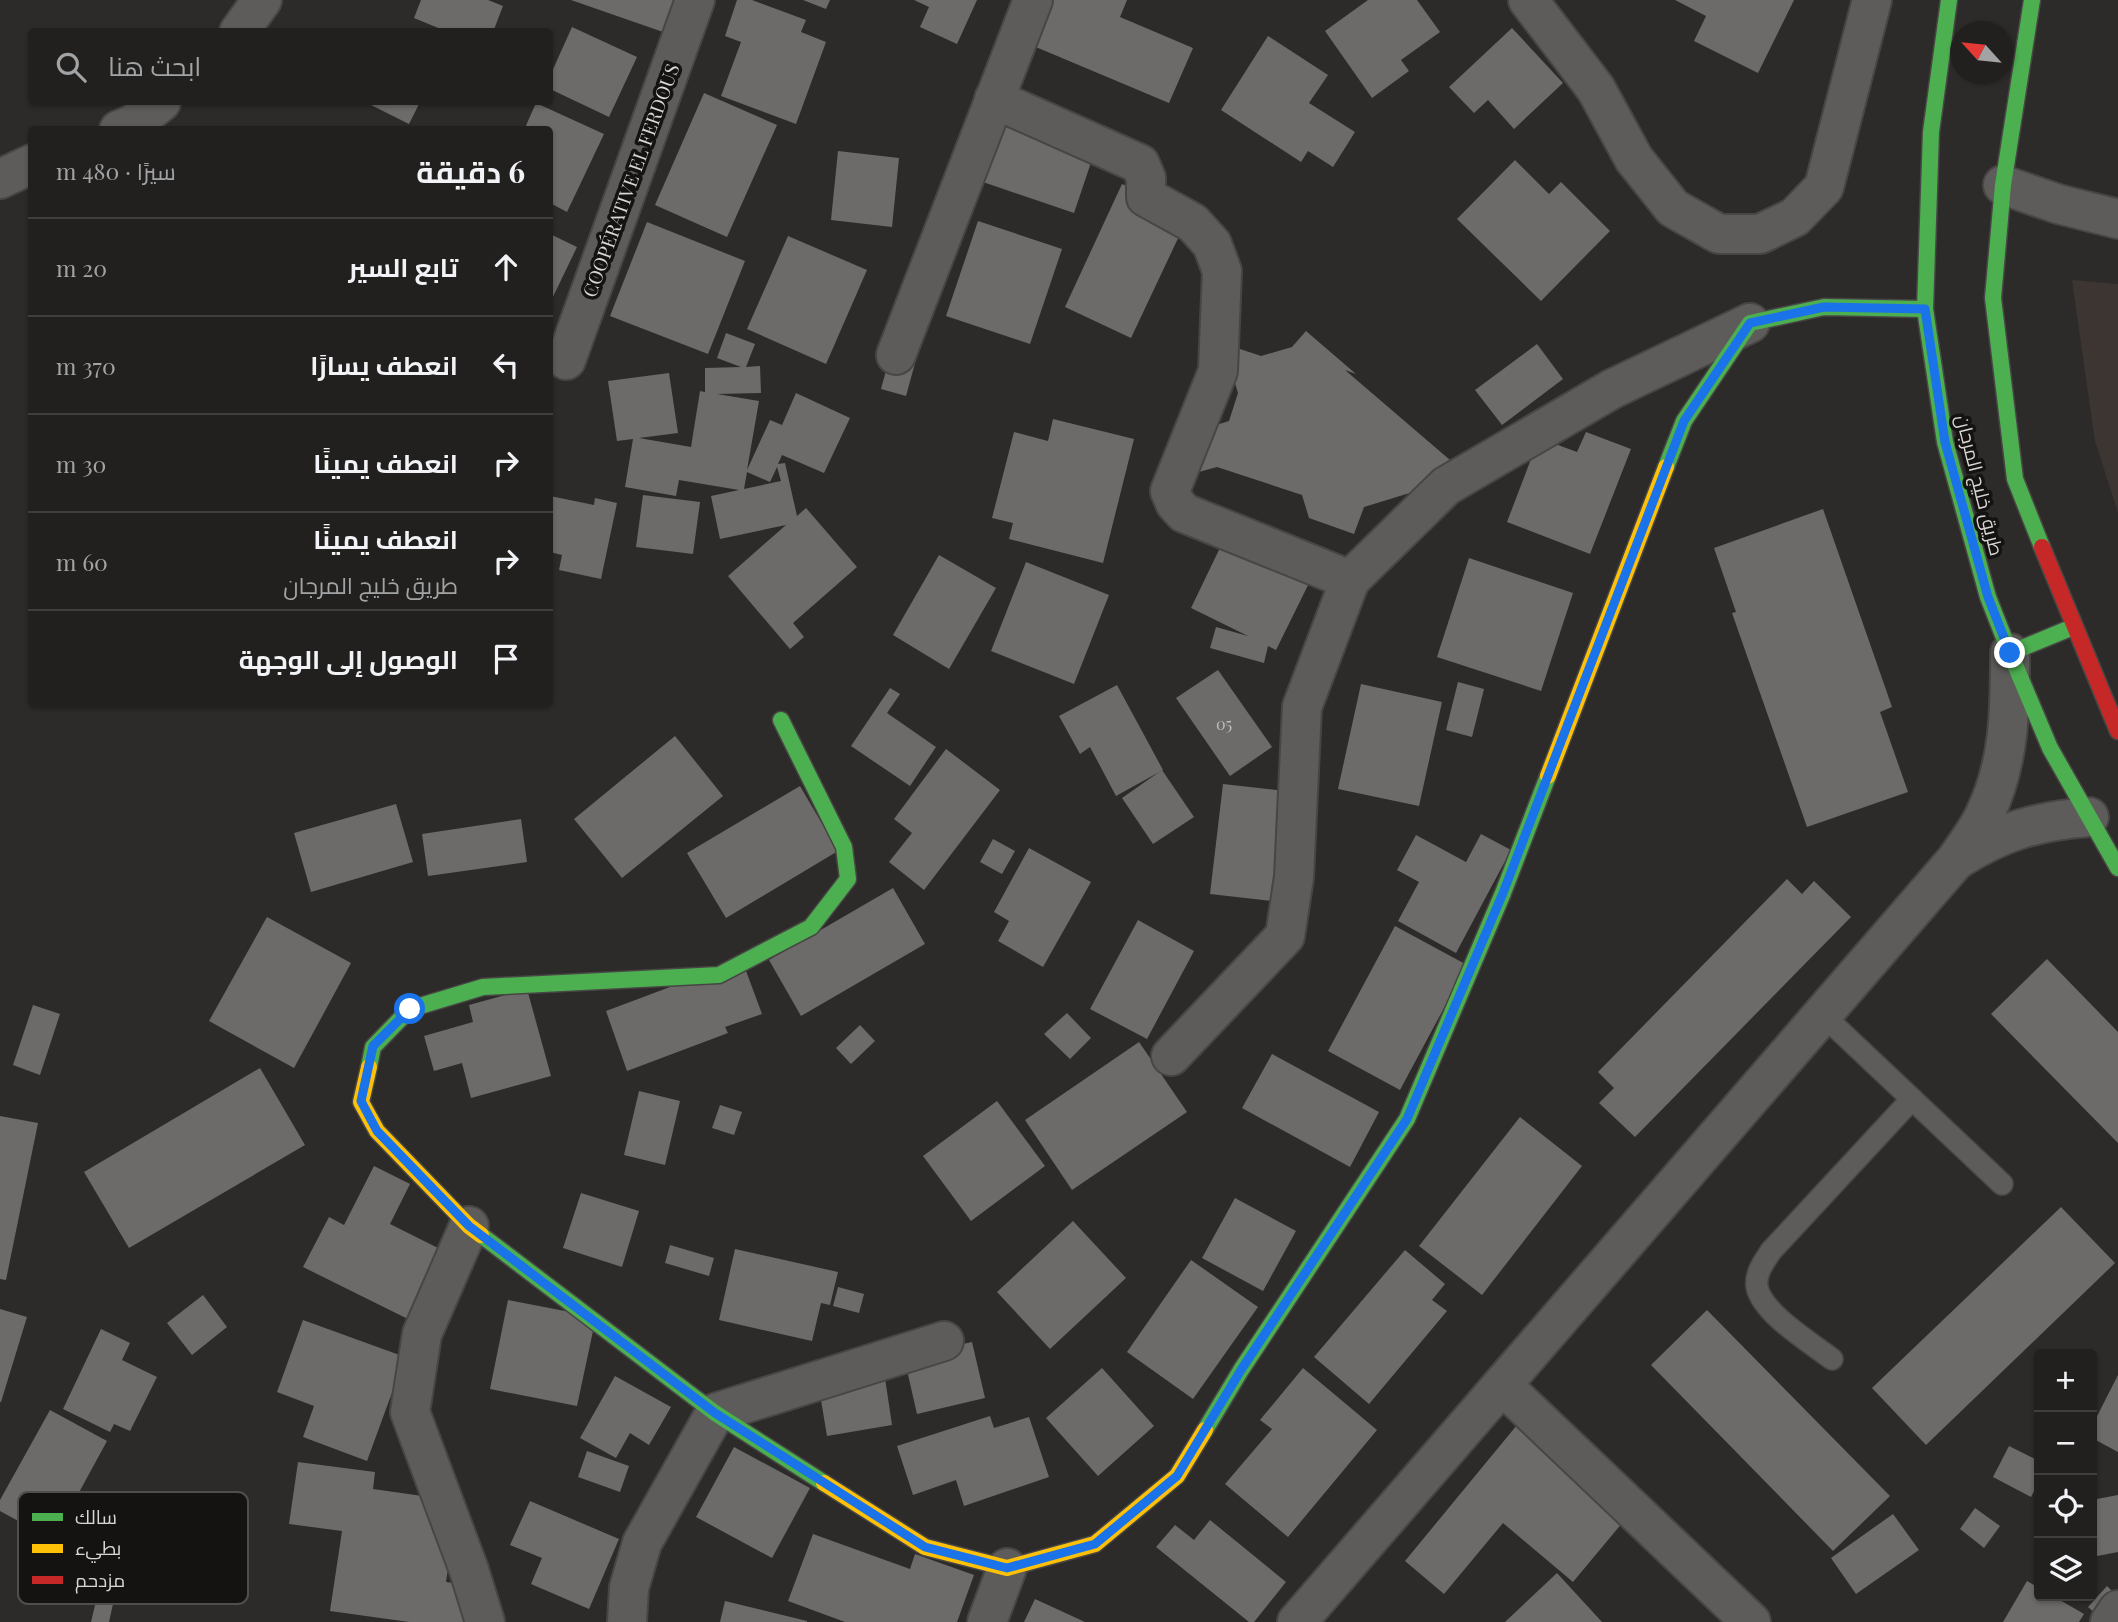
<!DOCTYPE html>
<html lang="ar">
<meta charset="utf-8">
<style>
body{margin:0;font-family:"Playfair Display",Cairo,serif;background:#2a2828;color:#f1f3f6;direction:rtl}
.controls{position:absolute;right:21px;bottom:21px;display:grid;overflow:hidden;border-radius:7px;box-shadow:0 2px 5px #0004}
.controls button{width:63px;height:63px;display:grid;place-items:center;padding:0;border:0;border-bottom:2px solid #3f3e3d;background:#22201f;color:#f1f3f6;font:35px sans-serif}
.compass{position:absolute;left:1950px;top:21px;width:63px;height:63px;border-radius:50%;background:#22201f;box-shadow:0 2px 5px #0004;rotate:297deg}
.stop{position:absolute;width:21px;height:21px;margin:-16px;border:5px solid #1a73e8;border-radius:50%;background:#fff}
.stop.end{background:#1a73e8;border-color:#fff;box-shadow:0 2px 7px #0008}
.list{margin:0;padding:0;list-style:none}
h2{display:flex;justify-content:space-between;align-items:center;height:91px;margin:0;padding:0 28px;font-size:30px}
h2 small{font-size:23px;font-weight:400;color:#a2a3a4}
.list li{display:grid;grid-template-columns:46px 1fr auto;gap:21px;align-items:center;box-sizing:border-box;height:98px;padding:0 28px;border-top:2px solid #3f3e3d}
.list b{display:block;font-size:26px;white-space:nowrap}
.list p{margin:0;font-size:23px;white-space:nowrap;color:#a2a3a4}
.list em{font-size:23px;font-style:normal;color:#a2a3a4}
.icon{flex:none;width:38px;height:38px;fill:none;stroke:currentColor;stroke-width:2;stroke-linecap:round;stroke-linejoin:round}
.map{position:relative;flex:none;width:2118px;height:1622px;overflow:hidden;direction:ltr}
.search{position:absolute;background:#22201f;box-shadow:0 2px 5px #0004;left:28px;top:28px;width:525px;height:77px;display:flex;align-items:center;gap:18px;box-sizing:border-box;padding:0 24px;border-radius:7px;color:#a2a3a4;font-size:26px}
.panel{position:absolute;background:#22201f;box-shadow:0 2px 5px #0004;left:28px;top:126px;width:525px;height:581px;border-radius:7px;direction:rtl}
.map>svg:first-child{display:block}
.built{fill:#3d3532}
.building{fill:#6d6b6a;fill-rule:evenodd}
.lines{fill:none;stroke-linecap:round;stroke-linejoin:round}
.lane-casing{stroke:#484645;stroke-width:24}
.street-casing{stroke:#484645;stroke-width:42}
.fast-casing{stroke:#484645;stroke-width:19}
.slow-casing{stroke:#484645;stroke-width:19}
.jam-casing{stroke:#484645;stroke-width:19}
.lane{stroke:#5e5c5b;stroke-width:21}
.street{stroke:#5e5c5b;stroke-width:38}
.fast{stroke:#4caf50;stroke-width:16}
.slow{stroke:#ffc107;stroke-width:16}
.jam{stroke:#c62828;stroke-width:16}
.route{stroke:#1a73e8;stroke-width:9}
.labels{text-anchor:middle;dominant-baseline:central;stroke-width:7;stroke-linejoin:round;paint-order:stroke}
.number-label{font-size:16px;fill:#bebbba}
.street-label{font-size:19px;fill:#d9d6d5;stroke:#151312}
.key{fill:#151312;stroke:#504e4c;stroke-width:2}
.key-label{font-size:19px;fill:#d9d6d5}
</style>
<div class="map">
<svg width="2118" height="1622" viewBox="0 0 2118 1622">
<rect width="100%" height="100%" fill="#2d2b29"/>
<!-- built -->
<path class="built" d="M2072,280L2118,284V513L2095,441Z"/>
<!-- building -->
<g class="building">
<path d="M421,0H488L503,6L493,32H448L414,18Z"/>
<path d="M571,0H674L663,32Z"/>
<path d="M737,0H752L806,20L801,32L826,42L796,124L721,96L741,42L725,36Z"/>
<path d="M803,0H830L826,9Z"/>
<path d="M914,0H977L957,44L920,27L929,7Z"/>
<path d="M1050,0H1127L1120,17L1193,48L1169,103L1031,45Z"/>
<path d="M1368,0H1417L1440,32L1401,60L1409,71L1372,98L1325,31Z"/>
<path d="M1675,0H1794L1758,73L1694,41L1706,16Z"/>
<path d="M572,27L637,57L609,117L550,89V76Z"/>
<path d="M1512,28L1563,83L1514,129L1488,100L1474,113L1449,87Z"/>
<path d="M1268,36L1328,75L1309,103L1355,132L1333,167L1308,151L1301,162L1221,110Z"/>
<path d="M704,93L777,125L727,237L655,205Z"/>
<path d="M1008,96L1103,127L1074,213L980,181Z"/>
<path d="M370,102H420L409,124L369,104Z"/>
<path d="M536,103L604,134L567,212L550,203V130H524Z"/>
<path d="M838,151L899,158L892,227L831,220Z"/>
<path d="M1515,160L1549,194L1561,182L1610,231L1541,301L1457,219Z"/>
<path d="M1122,184L1189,215L1131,338L1065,307Z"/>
<path d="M978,221L1062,249L1030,344L946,316Z"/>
<path d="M647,222L745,261L708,354L610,316Z"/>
<path d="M550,234L577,247L550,303Z"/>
<path d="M788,236L867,270L826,364L747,329Z"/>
<path d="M901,316L926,323L906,396L881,389Z"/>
<path d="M1306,331L1356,374L1345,370L1450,460L1426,488L1364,507L1354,534L1309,518L1302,495L1217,467L1188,475L1194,432L1229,421L1238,393L1230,367L1237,348L1261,356L1292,347Z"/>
<path d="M726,333L755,344L746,367L760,366L761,393L717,394L759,401L747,470L770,420L782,425L796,393L850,418L824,473L782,455L778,464L785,463L797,516L806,508L857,567L793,623L804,637L790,649L728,576L786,525L720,539L711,496L739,490L679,480L676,496L625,487L633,439L617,441L608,381L669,373L678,433L639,438L691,447L700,391L705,392V368L741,367L717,358ZM777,467L781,481L744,489L747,472L770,482Z"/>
<path d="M1537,344L1563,379L1502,425L1475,390Z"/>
<path d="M1053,419L1134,439L1103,563L1009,539L1013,523L992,518L1014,432L1048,441Z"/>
<path d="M1586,432L1631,449L1590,554L1507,522L1539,438L1577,452Z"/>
<path d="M643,495L700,502L693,554L636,547Z"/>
<path d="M550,496L594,505L595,498L617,503L601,579L559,570L562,555L550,552Z"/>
<path d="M1823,509L1892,707L1880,712L1908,792L1807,827L1732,613L1736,612L1714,548Z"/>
<path d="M1230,527L1316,569L1276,650L1268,646L1264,663L1210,648L1216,627L1248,636L1191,608Z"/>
<path d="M939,555L996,588L949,669L893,635Z"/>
<path d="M1469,558L1573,593L1541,691L1437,657Z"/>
<path d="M1026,562L1109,595L1074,684L991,651Z"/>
<path d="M1218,670L1272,747L1230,776L1176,698Z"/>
<path d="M1458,682L1484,689L1472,737L1446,730Z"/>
<path d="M1361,684L1442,702L1419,806L1338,789Z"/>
<path d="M1117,685L1163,770L1116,796L1090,747L1080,754L1059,716Z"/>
<path d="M890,688L900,694L887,713L936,747L910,786L851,746Z"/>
<path d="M675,736L723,796L622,878L574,819Z"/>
<path d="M946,749L1000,790L924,890L889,862L912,833L894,819Z"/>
<path d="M1162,770L1194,817L1153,844L1122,798Z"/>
<path d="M1223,784L1294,792L1280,902L1210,894Z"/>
<path d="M800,786L838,851L726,918L687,853Z"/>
<path d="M396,804L413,862L311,892L294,833Z"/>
<path d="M521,819L527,862L428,876L422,834Z"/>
<path d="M1481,834L1511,850L1456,953L1398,921L1419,882L1397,870L1416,835L1466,862Z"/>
<path d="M993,839L1015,851L1002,874L980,862Z"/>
<path d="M1029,848L1091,882L1043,967L998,941L1009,921L994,912Z"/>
<path d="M1787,879L1802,894L1814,881L1851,917L1635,1137L1599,1103L1614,1088L1598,1072Z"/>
<path d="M893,888L925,944L801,1016L769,960Z"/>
<path d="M267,917L351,963L294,1068L209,1021Z"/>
<path d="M1138,920L1194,951L1147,1039L1090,1009Z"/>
<path d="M1395,926L1467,965L1400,1090L1328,1051Z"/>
<path d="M2047,959L2118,1032V1143L1991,1014Z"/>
<path d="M742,960L762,1014L725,1027L728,1033L627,1071L606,1011Z"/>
<path d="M527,989L551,1076L471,1098L462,1063L434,1071L424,1036L473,1022L469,1005Z"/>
<path d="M33,1005L60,1014L40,1075L13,1065Z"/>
<path d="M1067,1013L1091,1038L1070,1059L1044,1034Z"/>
<path d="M860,1025L875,1041L851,1064L836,1048Z"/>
<path d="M1139,1042L1187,1112L1072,1190L1025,1120Z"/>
<path d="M1272,1054L1379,1112L1350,1167L1242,1108Z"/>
<path d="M260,1068L305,1145L129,1248L84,1172Z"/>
<path d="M639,1091L680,1101L665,1165L624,1155Z"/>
<path d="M997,1101L1045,1166L971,1221L923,1156Z"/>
<path d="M720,1105L742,1112L734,1135L712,1128Z"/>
<path d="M0,1116L38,1123L6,1280L0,1279Z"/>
<path d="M1520,1117L1582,1166L1482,1295L1419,1246Z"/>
<path d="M374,1166L410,1184L390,1224L460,1259L426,1328L303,1267L329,1217L344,1225Z"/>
<path d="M581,1193L639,1211L622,1267L563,1248Z"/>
<path d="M1235,1198L1296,1231L1263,1291L1202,1258Z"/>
<path d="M2061,1207L2115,1263L1926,1445L1872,1388Z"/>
<path d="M1073,1221L1126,1278L1050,1349L997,1292Z"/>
<path d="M670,1245L714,1258L709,1276L665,1263Z"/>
<path d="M735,1249L838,1272L830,1305L821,1303L812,1341L719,1320Z"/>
<path d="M1405,1250L1445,1284L1432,1300L1447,1311L1369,1404L1314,1357Z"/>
<path d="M1191,1260L1258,1307L1193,1399L1127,1352Z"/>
<path d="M838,1287L864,1294L859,1313L833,1306Z"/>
<path d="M203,1295L227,1327L192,1355L167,1323Z"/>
<path d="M508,1300L596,1317L577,1406L490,1389Z"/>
<path d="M0,1309L27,1317L1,1402H0Z"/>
<path d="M1707,1310L1890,1496L1833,1551L1651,1365Z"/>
<path d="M303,1320L405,1357L367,1461L303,1437L314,1406L277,1392Z"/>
<path d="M101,1329L130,1343L122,1360L157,1377L130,1431L114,1424L110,1432L63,1409Z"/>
<path d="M972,1342L985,1398L917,1414L904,1357Z"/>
<path d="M1102,1368L1154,1426L1098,1476L1046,1418Z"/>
<path d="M1303,1368L1377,1430L1288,1537L1225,1484L1272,1429L1260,1420Z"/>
<path d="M2118,1375V1452L2092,1438V1426Z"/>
<path d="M615,1376L671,1407L649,1445L630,1433L616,1458L580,1438Z"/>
<path d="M885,1378L892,1425L827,1436L819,1388Z"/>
<path d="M50,1410L107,1441L70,1509L131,1522L109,1622H91L100,1584L77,1579L73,1598L49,1592L67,1514L53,1540L0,1511V1500Z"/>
<path d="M990,1416L994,1428L1029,1417L1049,1477L964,1506L956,1480L913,1495L897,1446Z"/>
<path d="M1517,1425L1628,1516L1573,1582L1503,1523L1444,1594L1405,1561Z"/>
<path d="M2009,1446L2039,1461V1481L2031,1497L1993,1477Z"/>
<path d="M734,1447L810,1488L772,1558L696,1517Z"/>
<path d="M587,1451L629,1466L620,1492L578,1477Z"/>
<path d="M298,1462L375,1472L373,1489L458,1501L446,1582L496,1589L491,1622H409L330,1611L342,1531L289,1524Z"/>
<path d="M2094,1485L2097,1499L2118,1495V1552L2092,1557V1486Z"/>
<path d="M530,1501L619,1539L589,1609L531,1584L542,1558L510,1545Z"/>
<path d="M1975,1508L2000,1526L1984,1548L1960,1529Z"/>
<path d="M1893,1514L1919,1550L1856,1594L1831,1558Z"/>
<path d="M1210,1520L1286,1582L1254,1622H1249L1156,1547L1175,1525L1194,1540Z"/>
<path d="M813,1534L910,1569L915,1554L974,1575L957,1622H845L788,1601Z"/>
<path d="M1557,1573L1602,1622H1505Z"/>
<path d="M2027,1581L2039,1588V1596H2053L2084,1614L2079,1622H2003Z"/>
<path d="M2107,1586L2118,1597L2105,1622L2088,1607Z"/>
<path d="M1035,1599L1085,1622H1024Z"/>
<path d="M725,1601L807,1621V1622H720Z"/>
</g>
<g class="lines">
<defs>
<g id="lane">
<path d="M1822,1014L2002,1184"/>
<path d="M1832,1359C1811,1343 1762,1313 1757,1287C1755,1273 1764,1262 1771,1251L1912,1099"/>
</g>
<g id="street">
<path d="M1528,0L1596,89L1634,159L1673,208L1719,234H1760L1795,217L1824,187L1872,0"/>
<path d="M239,32L262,0"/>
<path d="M994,99L1140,164L1146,178V197L1193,223L1212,244L1222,271L1218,371L1170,491L1175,503L1184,513L1350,580"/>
<path d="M119,130L133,124L161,102"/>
<path d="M0,179L32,164"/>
<path d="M2003,185L2058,204L2118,219"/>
<path d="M896,355L1033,0"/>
<path d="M566,360L695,0"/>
<path d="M1958,859C2002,831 2037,821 2089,817"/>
<path d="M1171,1056L1285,936L1294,877L1302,707L1350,580L1446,486L1612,389L1750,323"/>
<path d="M469,1226L422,1334L410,1412L469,1570L485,1622"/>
<path d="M1502,1385L1751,1622"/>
<path d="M627,1622L629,1588L642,1543L715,1413L944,1341"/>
<path d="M987,1622L1007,1568"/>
<path d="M1297,1622L1956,860C1966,845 1978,830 1985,814C2010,762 2010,709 2010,653"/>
<path d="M2110,1622L2118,1610"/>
</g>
<g id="fast">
<path d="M1949,0L1931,132L1925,309L1945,442L1988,597L2010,653L2050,748L2118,868"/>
<path d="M2032,0L2003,185L1993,298L2015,479L2042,547"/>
<path d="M1666,467L1684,421L1750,323L1824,307L1925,309"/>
<path d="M2010,653L2073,627"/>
<path d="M369,1067L373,1047L410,1009L483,987L719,975L811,927L848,879L844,847L781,720"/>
<path d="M481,1235L715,1413L824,1483"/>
<path d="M1205,1430L1241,1370L1407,1119L1503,893L1548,776"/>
</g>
<g id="slow">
<path d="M1548,776L1666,467"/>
<path d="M369,1067L361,1102L377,1131L469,1226L481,1235"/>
<path d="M824,1483L925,1547L1007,1568L1095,1544L1177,1476L1205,1430"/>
</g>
<path id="jam" d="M2042,547L2118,731"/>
</defs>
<!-- lane casing -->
<use href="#lane" class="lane-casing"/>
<!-- street casing -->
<use href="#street" class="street-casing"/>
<!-- fast casing -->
<use href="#fast" class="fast-casing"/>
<!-- slow casing -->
<use href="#slow" class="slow-casing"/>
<!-- jam casing -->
<use href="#jam" class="jam-casing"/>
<!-- lane -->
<use href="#lane" class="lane"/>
<!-- street -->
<use href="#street" class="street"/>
<!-- fast -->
<use href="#fast" class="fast"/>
<!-- slow -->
<use href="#slow" class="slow"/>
<!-- jam -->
<use href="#jam" class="jam"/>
</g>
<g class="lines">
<!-- route -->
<path class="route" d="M410,1009L373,1046L361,1101L377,1131L469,1226L715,1413L925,1547L1007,1568L1095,1544L1177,1476L1241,1370L1407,1119L1503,893L1684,421L1750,323L1824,307L1925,309L1945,442L1988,597L2010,653"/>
</g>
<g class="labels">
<!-- number labels -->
<g class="number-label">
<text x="1224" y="723">05</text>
</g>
<!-- street labels -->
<g class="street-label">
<text transform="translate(630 180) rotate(-70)">COOPÉRATIVE EL FERDOUS</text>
<text transform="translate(1981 485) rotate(76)">طريق خليج المرجان</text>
</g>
</g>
<!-- legend -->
<rect x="18" y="1492" width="230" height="112" rx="10" class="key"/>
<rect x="32" y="1513" width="31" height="8" fill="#4caf50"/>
<rect x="32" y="1544" width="31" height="9" fill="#ffc107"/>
<rect x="32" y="1576" width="31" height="8" fill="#c62828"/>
<g class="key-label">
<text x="75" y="1524">سالك</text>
<text x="75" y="1555">بطيء</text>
<text x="75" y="1587">مزدحم</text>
</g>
</svg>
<div class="controls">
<button>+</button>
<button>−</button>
<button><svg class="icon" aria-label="locate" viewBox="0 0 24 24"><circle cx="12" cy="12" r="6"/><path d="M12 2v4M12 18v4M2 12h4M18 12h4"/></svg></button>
<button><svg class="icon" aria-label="layers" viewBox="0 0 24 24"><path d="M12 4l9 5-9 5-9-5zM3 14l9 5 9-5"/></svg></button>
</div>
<svg class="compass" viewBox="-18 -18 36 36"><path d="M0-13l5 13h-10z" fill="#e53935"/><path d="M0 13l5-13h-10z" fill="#a2a3a4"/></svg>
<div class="stop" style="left:410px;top:1009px"></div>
<div class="stop end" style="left:2010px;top:653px"></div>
<div class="search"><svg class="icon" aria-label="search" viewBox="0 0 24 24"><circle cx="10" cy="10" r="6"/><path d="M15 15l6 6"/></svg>ابحث هنا</div>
<section class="panel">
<h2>6 دقيقة<small>سيرًا · 480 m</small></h2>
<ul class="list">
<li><svg class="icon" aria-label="ahead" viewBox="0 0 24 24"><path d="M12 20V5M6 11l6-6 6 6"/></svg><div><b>تابع السير</b></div><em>20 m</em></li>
<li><svg class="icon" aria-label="left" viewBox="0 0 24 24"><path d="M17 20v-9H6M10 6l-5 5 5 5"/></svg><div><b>انعطف يسارًا</b></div><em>370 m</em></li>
<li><svg class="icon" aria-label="right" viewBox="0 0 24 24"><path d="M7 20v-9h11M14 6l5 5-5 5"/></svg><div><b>انعطف يمينًا</b></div><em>30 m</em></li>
<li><svg class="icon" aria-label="right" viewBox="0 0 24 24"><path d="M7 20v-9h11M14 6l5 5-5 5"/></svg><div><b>انعطف يمينًا</b><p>طريق خليج المرجان</p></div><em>60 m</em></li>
<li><svg class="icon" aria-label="arrive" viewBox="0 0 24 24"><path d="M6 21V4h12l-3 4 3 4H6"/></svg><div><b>الوصول إلى الوجهة</b></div></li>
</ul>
</section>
</div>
